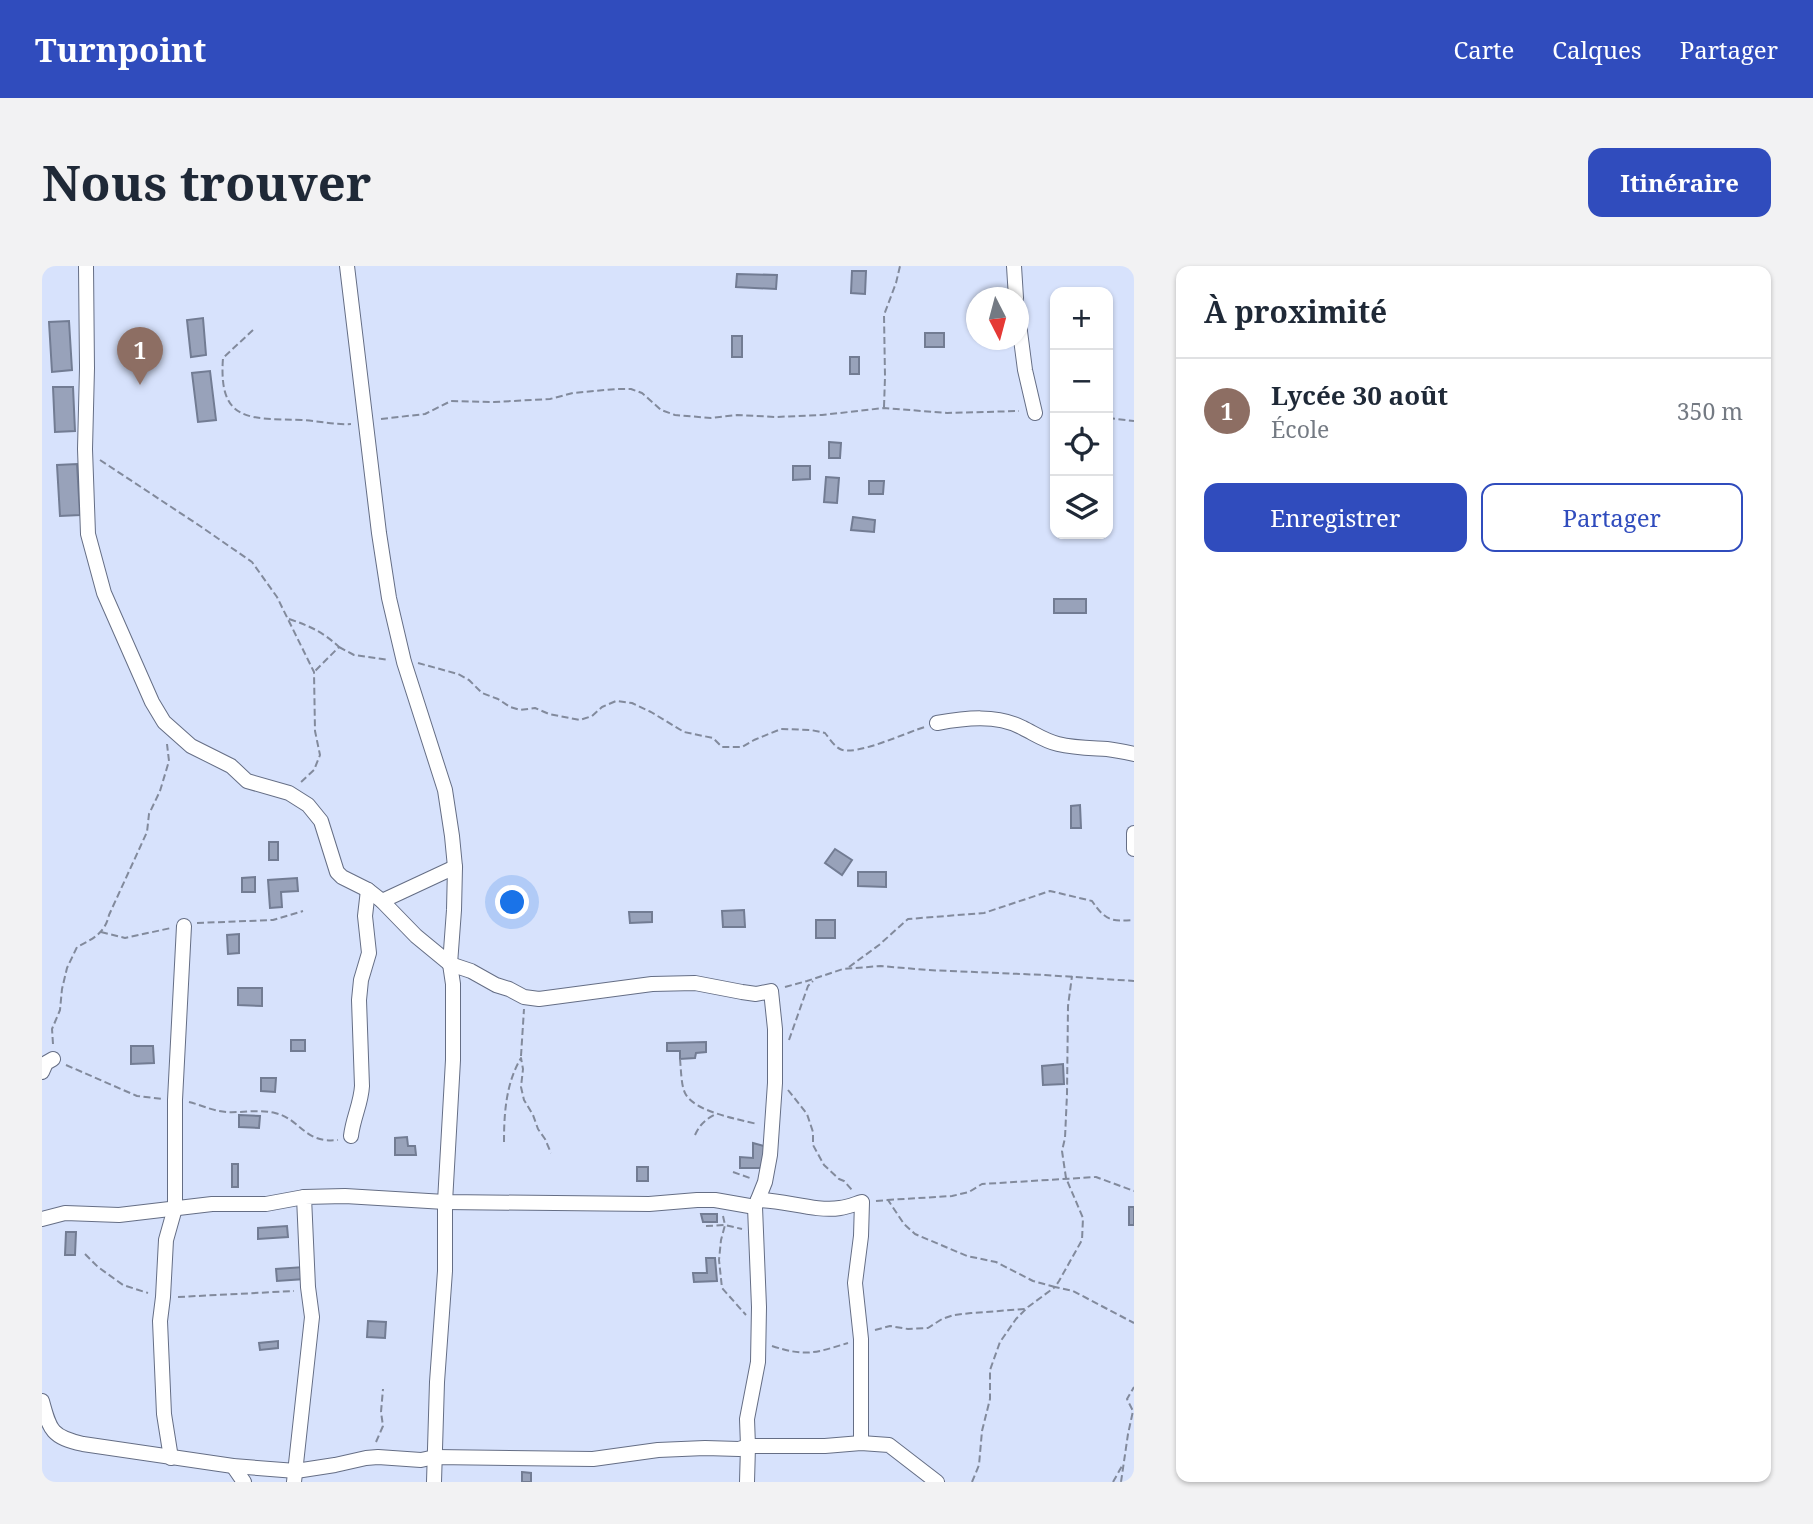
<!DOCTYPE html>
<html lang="fr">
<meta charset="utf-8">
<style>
body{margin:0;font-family:"Noto Serif",serif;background:#f2f2f3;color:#1f2937}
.controls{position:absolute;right:21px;top:21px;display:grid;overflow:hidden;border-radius:14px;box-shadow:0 2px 5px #0004}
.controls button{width:63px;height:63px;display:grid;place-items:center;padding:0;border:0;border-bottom:2px solid #e0e1e3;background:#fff;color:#1f2937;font:35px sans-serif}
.compass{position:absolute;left:924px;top:21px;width:63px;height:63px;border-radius:50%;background:#fff;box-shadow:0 2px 5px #0004;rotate:174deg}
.you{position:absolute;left:471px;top:637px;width:24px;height:24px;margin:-18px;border:5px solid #fff;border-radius:50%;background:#1a73e8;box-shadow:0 0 0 10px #1a73e833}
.badge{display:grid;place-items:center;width:46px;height:46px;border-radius:50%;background:#304cbd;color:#fff;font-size:23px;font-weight:700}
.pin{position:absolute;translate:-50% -58px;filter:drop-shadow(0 2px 4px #0008)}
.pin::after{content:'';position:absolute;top:37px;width:24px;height:21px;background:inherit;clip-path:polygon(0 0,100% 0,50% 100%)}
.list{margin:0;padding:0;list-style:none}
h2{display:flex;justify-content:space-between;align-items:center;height:91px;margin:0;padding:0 28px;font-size:30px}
h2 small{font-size:23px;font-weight:400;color:#747a83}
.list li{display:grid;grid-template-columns:46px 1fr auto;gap:21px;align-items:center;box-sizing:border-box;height:105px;padding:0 28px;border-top:2px solid #e0e1e3}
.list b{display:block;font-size:26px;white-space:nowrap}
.list p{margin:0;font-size:23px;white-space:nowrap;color:#747a83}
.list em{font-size:23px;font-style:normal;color:#747a83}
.actions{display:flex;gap:14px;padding:21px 28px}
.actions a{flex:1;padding:16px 0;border:2px solid #304cbd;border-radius:14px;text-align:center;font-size:24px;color:#304cbd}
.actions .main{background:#304cbd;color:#fff}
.icon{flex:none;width:38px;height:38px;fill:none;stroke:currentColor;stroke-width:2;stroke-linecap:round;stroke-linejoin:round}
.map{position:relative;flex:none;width:1092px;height:1216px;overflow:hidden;border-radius:14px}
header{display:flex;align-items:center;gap:42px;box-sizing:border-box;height:98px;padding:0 35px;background:#304cbd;color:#fff}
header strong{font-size:33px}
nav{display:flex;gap:38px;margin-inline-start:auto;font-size:24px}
.intro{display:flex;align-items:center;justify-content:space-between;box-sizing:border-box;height:168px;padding:0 42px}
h1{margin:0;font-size:49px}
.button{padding:18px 32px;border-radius:14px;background:#304cbd;color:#fff;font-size:24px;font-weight:700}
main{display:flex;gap:42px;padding:0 42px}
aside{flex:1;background:#fff;border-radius:14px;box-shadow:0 2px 5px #0004}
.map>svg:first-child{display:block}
.building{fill:#98a2ba;stroke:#727c93;stroke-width:2}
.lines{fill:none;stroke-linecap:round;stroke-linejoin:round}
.minor-casing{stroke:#656e85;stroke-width:16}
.path{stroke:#828a9c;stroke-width:2;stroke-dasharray:7 3.5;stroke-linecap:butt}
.minor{stroke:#fff;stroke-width:14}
</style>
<header>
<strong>Turnpoint</strong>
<nav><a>Carte</a><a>Calques</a><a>Partager</a></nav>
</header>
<div class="intro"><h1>Nous trouver</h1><a class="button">Itinéraire</a></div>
<main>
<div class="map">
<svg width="1092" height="1216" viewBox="0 0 1092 1216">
<rect width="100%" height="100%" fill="#d7e2fc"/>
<!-- building -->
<g class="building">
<path d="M810,5H824L823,28L809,27Z"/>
<path d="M695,8L735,9L734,23L694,21Z"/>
<path d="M161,52L164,89L149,91L145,54Z"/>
<path d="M27,55L30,104L10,106L7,56Z"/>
<rect x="883" y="67" width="19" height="14"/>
<rect x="690" y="70" width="10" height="21"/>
<rect x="808" y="91" width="9" height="17"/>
<path d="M168,105L174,154L156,156L150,107Z"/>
<path d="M11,121H31L33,165L13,166Z"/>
<path d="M787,176L799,177L798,192H787Z"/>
<path d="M35,198L38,249L18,250L15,199Z"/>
<path d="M751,200H768V213L751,214Z"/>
<path d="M784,211L797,212L795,237L782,236Z"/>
<path d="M827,215H842L841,228H827Z"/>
<path d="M811,251L833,254L832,266L809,264Z"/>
<rect x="1012" y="333" width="32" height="14"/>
<path d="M1038,539L1039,562H1029V540Z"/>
<rect x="227" y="576" width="9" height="18"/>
<path d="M793,583L810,594L800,609L783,597Z"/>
<path d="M816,606H844V621L816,620Z"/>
<path d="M213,611V626H200V612Z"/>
<path d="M255,612L256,625L239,626L240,641L228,642L226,614Z"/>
<path d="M702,644L703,661H681L680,645Z"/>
<path d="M587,646H610V656L588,657Z"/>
<rect x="774" y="654" width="19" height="18"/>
<path d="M197,668V687L186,688L185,669Z"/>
<path d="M196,722H220V740L196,739Z"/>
<rect x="249" y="774" width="14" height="11"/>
<path d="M664,776V786L654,787L653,792L638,793V785H625V777Z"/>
<path d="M89,780H111L112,797L89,798Z"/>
<path d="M1021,798L1022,818L1001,819L1000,800Z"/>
<path d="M219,812H234L233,826L219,825Z"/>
<path d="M197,849L218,850L217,862L197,861Z"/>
<path d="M365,871L366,880H373L374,889H353V872Z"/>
<path d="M711,877L722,880V902H698V891L711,892Z"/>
<rect x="190" y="898" width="6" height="23"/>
<rect x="595" y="901" width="11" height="14"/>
<rect x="1087" y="941" width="5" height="18"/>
<path d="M659,948H675V956H661Z"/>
<path d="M245,960L246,971L216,973V962Z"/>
<path d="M24,966H34L33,989H23Z"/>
<path d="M664,992H673L675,1015L652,1016L651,1007H665Z"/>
<path d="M262,1001L263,1013L235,1015L234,1003Z"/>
<path d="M326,1055L344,1056L343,1072L325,1071Z"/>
<path d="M236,1075V1082L218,1084L217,1077Z"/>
<path d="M480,1206L489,1207V1216H480Z"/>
</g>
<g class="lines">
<defs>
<g id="minor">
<path d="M44,0L45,102L43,183L46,268L62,327L110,436L122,456L149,480L189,500L205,515L247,527L266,539L279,555L295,606L300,611L326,624L340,635L374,670L408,698L429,705L454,719L467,723L482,731L497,733L610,718L653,717L700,726L714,728L729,725L733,763V817L728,889L723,916L713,941L717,1041L716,1096L705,1153L706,1180L705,1216"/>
<path d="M305,0L337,267L347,332L362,396L403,524L410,570L413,601L412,644L408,698L411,718V794L403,936V1005L395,1116L392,1216"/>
<path d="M972,0L974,32"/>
<path d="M976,50L983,104L993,147"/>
<path d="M895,457C923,452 955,448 981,462C993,468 1003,475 1016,478C1032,482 1048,482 1065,483C1074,484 1083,486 1092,488"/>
<path d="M1092,567V583"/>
<path d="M340,635L413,601"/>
<path d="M0,806L4,797L11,793"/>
<path d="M309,870C311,852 319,838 320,820L317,734L319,714L327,687L323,650L326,624"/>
<path d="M716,934C742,934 774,946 798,942C806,941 813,938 820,936L819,970L813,1017L819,1073V1177"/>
<path d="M0,953L23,947L77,949L170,938H224L262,931"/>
<path d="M0,1135C8,1165 10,1171 41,1178L191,1200L254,1205L293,1199L324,1192L336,1191L379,1194L393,1191L551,1193L616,1184L663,1182L697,1183L706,1180H783L819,1177L847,1179L895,1216"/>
<path d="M129,1192L122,1148L118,1055L121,1031L124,974L133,942V834L142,660"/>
<path d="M191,1200L202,1216"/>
<path d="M252,1216L270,1051L266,1021L262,931L303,930L403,936L607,938L655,934H673L713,941"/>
</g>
</defs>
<!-- minor casing -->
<use href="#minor" class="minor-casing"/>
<!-- path -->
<g class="path">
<path d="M211,64L181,92C176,158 209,152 260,154C277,155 293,159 309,158"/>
<path d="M842,141L843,111L842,49L854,17L858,0"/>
<path d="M1066,152L1092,155"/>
<path d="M339,153L383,148L409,135L452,136L508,133L531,127L574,123H589L600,127L619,144L633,149L669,152L695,149L734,151L780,149L842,142L905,147L977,145"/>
<path d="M58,194L158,260L210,296L235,331L272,406L273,465L278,489L272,504L258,517"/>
<path d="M247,353C268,360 281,366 297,381L273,405"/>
<path d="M297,381L312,389L347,394"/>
<path d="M376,397L416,408L427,414L440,427L456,433L468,441L478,444L493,442L507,448L538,454L550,450L560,441L574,435L590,437L609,446L642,466L671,472L680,481H700L712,474L739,463L769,464L783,467C787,472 792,480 798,483C813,491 865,466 883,461"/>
<path d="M155,657L231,654L261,645"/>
<path d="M59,666L83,672L129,662"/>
<path d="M807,701L837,679L866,653L942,647L1008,625L1050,635C1063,654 1069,656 1092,654"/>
<path d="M743,721L765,715L801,703L839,700L885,704L1003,709L1092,715"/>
<path d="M747,774L766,720L771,715"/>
<path d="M11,778L10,763L18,744L20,723L25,702L35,681C51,673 63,667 67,649L105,566L107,548L118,525L127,495L125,478"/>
<path d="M479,790L482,743"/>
<path d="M638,793C639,802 639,819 643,827C652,846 696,853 715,858"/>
<path d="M24,799L95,830L120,833"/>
<path d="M746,824L765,848L771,866V879L782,899L797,913L802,915L810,924"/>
<path d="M147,836C159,839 171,845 184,846C200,847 217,843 233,847C259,853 262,878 296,874"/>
<path d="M653,869C658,858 664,853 674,848"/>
<path d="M462,876C462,847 464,817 479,792L481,803L479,821L482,834L491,849L496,863L503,873L509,887"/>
<path d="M691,906L708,912"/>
<path d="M845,934L910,930L927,926L940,918L1054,911L1092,925"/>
<path d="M834,935L846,934L862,958L873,968L925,990L954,996L991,1015L1013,1021L1017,1015L1040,974L1041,952L1024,912L1020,885L1023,872L1025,828L1026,740L1030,710"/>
<path d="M681,950L683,959L679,974L677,994L680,1022L704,1049"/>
<path d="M664,960L683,959L700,963"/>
<path d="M43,988L56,1001L81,1019L106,1027"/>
<path d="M136,1031L252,1025"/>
<path d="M833,1064L848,1060L866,1063L886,1062L900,1053L912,1049L929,1047L984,1043"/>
<path d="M730,1080C764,1091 773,1087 806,1077"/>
<path d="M334,1176L341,1160L339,1146L341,1123"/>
<path d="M930,1216L937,1199L940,1165L948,1133V1104L958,1076L974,1053L986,1041L1013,1021L1031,1025L1092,1057"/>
<path d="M1071,1216L1080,1200"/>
<path d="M1079,1216L1086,1168L1091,1145L1085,1133L1092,1121"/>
</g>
<!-- minor -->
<use href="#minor" class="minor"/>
</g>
</svg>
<div class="controls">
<button>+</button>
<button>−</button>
<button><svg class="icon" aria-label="locate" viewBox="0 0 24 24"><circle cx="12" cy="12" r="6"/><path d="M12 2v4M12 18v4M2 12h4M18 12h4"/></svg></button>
<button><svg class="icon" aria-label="layers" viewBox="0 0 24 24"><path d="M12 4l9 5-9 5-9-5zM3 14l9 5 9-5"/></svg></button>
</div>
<svg class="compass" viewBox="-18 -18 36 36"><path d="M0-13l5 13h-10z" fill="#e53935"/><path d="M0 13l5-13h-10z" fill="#747a83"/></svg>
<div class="you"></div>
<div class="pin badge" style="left:98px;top:119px;background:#8d6e63">1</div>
</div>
<aside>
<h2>À proximité<small></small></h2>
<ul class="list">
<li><span class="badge" style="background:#8d6e63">1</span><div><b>Lycée 30 août</b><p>École</p></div><em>350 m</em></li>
</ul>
<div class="actions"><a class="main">Enregistrer</a><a>Partager</a></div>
</aside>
</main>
